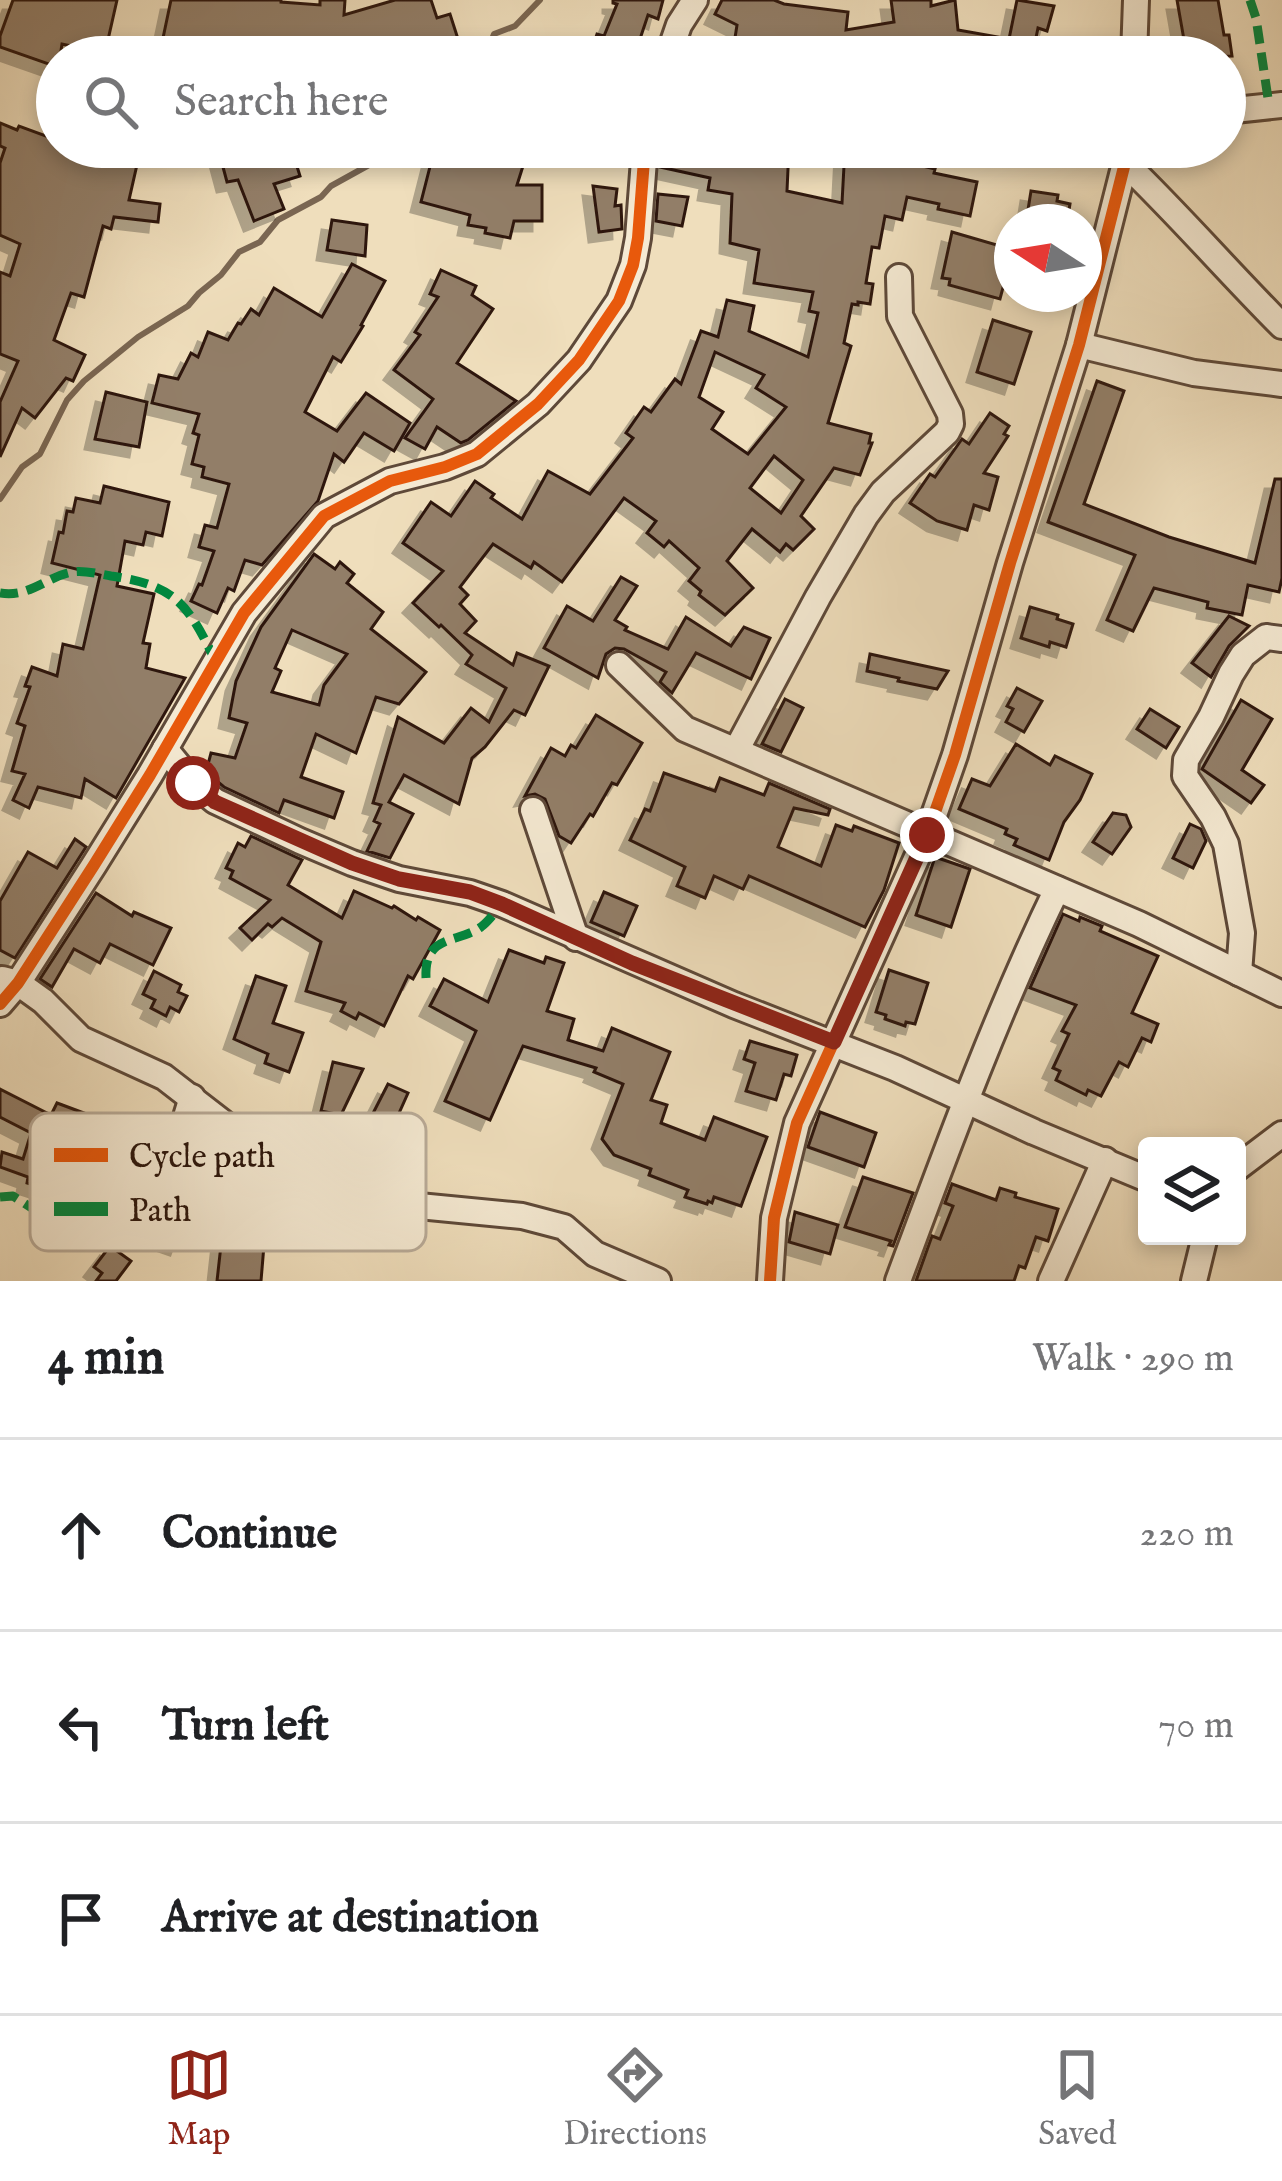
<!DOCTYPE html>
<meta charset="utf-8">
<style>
body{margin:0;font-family:"IM FELL English",serif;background:#f6f6f6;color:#202124}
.controls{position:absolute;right:36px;bottom:36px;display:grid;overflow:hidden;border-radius:12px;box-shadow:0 6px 18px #0003}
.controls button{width:108px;height:108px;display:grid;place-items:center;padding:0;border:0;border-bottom:3px solid #e0e0e0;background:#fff;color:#202124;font:60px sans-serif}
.compass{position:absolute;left:994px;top:204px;width:108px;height:108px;border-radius:50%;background:#fff;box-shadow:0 6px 18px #0003;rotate:282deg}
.stop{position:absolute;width:36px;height:36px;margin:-27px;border:9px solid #8f2418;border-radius:50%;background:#fff}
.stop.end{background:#8f2418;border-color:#fff;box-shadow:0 3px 12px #0008}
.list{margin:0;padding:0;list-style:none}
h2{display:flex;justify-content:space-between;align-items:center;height:156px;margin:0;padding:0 48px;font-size:51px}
h2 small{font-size:39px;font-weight:400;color:#757577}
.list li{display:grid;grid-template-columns:78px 1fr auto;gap:36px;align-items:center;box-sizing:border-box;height:192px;padding:0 48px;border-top:3px solid #e0e0e0}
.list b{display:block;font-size:45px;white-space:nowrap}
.list em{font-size:39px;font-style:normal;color:#757577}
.icon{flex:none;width:66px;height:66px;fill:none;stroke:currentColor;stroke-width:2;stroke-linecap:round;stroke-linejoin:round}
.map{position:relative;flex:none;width:1282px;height:1281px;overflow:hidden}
.search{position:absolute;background:#fff;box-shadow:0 6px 18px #0003;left:36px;right:36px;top:36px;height:132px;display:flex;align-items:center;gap:30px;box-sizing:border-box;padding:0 42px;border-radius:66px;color:#757577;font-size:45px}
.sheet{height:732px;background:#fff}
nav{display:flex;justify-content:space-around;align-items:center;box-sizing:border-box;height:168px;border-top:3px solid #e0e0e0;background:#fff;font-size:33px;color:#757577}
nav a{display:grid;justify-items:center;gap:6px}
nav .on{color:#8f2418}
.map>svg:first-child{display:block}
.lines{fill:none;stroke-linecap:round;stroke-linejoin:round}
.stream{stroke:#7a6652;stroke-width:6}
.building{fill:#927e68;stroke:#2d170d;stroke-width:3;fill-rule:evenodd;filter:url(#shadow)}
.minor-casing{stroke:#5e4939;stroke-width:30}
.minor{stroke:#f5ead3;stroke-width:24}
.quiet{stroke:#00873e;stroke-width:9;stroke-dasharray:18 9;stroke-linecap:butt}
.cycleway-casing{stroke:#f5ead3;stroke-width:20}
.cycleway{stroke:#e8590c;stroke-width:12}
.route{stroke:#8f2418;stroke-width:15}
.key{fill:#f5ead3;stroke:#b9ab98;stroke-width:3}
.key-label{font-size:33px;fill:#2d170d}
</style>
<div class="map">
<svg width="1282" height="1281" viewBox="0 0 1282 1281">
<defs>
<filter id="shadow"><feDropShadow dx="-10" dy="10" stdDeviation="0" flood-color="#0004"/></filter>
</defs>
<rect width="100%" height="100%" fill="#efdebc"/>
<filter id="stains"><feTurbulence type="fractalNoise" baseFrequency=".00167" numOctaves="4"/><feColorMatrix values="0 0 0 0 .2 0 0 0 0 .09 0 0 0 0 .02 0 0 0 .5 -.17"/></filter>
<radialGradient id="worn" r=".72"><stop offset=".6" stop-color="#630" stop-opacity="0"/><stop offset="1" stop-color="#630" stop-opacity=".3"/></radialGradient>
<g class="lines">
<!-- stream -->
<g class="stream">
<path d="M468,57L488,49L494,34L515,26L540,0"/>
<path d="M0,499L22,467L40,454L67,400L84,381L138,337L188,306L199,293L221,275L239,252L260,242L278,220L321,197L331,186L378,160L394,147"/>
</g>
</g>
<!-- building -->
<g class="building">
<path d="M13,0H117L105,53L62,44L60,57H57V67L0,47V36Z"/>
<path d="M171,0H281V2L320,5V0H345L344,15L395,0H431L437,18L450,14L458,39L408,55L409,57H159Z"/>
<path d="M613,0H663L658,19L648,15L634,57H589L597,34L604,36L617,4L613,3Z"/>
<path d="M722,0H774L784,4L848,12L846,30L894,22L891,0H931V6L955,0L958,30L1009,39L1017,0L1054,6L1047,31L1038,28L1032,57H971L973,48L910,50V57H732L737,25L715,14Z"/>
<path d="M1177,0H1218L1224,35H1229L1232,56L1187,57Z"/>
<path d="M0,123L17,130L19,126L57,140V147H141L129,200L160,204L158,222L114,217L111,229L103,226L84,297L71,293L54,340L85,355L73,381L66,378L35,418L22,408L0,457V402L18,361L0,354V272L10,276L20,244L0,235V163L5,148L0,146Z"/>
<path d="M238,147H291L300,176L274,184L284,209L254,221L238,180L227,182L219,152Z"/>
<path d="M435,147H529L517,185H542V221H514L510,238L485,233L486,228L468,225L470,215L421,202Z"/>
<path d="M661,147H789L787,191L842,203L845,147H900L898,160L935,169L934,173L977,182L970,216L938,209L939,204L907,197L902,220L885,216L879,248L872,247L866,283L873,284L870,304L858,302V305L852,304L844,343L851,346L828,423L871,434L869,443H872L860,475L834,468L801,516L814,529L793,550L786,544L780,552L752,529L727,561L753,588L725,615L699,595L701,591L689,581L699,568L669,541L664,547L647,533L656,521L624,498L562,582L534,562L531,568L493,544L460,587L468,595L460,604L476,621L465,633L513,665L517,653L549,666L525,715L514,710L485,747L472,758L459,804L404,775L389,802L413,814L390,858L367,851L380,824L374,821L381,805L373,803L398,717L444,743L471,708L489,722L506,688L466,664L472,655L441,625L439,627L413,603L443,571L403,543L431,502L451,516L475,481L494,494L491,498L522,519L548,471L590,494L633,438L626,433L644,407L651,412L675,379L681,384L701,331L718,337L727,300L754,306L749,331L808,357L818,313L809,311L813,292L754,283L759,250L730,243L732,194L708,190L710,178L660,167ZM715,352L764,375L756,388L786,407L748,454L712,429L723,412L699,397ZM774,456L803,480L781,513L750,488Z"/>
<path d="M593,186L617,189L615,206L621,205L622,229L599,232Z"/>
<path d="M1031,191L1058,195L1057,201L1070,204L1067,222H1026Z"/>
<path d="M658,194L688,197L682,226L656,221Z"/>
<path d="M332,220L367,225L365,256L327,250Z"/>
<path d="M952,232L997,245L996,251L1008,254L1006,260L1010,261L1000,299L949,285L950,279L942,278Z"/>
<path d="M352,264L385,281L361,325L363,326L341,362L333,357L305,412L337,431L366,393L410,423L394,451L364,433L344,462L334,454L318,501L262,565L245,560L234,591L228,588L217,613L191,601L199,584L202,585L214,551L199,547L205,525L217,528L229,484L202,477L204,467L192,464L199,435L193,433L199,414L152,403L159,375L178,379L191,353L198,357L208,332L228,340L238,323L241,324L251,309L259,315L274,288L322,317Z"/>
<path d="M441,270L476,286L472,295L493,309L457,363L516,401L468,440L461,443L437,427L425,449L405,438L433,399L394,370L420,335L415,332L438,297L430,294Z"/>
<path d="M993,320L1031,332L1014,384L977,372Z"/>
<path d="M1097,381L1124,391L1084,504L1169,537L1255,563L1275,479H1282V578L1279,592L1248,585L1242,615L1207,608L1208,602L1154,588L1133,631L1107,620L1135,555L1048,522Z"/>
<path d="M106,392L147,402L139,447L95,439Z"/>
<path d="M990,413L1009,426L1004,434L1008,436L984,473L998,477L989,510L974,505L967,530L937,521L910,503L930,474L935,477L962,439L969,444Z"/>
<path d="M104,486L169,502L162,536L146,532L143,545L125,541L117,586L154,594L143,643L150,644L146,668L185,678L116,798L85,779L81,798L38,787L29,808L13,800L25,774L12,771L25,726L17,723L30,687L25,686L32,667L57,676L63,644L83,649L100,575L52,563L59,532L63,533L67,511L73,512L76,498L100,503Z"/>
<path d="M314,554L335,569L340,562L354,574L347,583L383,612L371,629L426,672L399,704L376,697L356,753L316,734L301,777L343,792L334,818L284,800L279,813L224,787L206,772L211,753L235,758L247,723L229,718L236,681L261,627ZM292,630L347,654L324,685L319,705L272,692L281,671L275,668Z"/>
<path d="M621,577L637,586L615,620L627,627L625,630L668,649L686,617L731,646L744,627L770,638L751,679L696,653L672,693L660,682L666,672L624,649L615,648L606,654L598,678L544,648L567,606L593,621Z"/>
<path d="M1030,607L1058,615L1057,619L1073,624L1066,647L1050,642L1049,647L1021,638Z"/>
<path d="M1229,616L1249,626L1229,646L1211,677L1192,663Z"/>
<path d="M870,654L897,660L948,671L937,689L898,681L899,678L867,671Z"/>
<path d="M1017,688L1042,701L1024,732L1006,722L1013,709L1007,706Z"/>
<path d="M785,699L803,708L781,752L762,744Z"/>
<path d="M1241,700L1272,719L1242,770L1264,785L1251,803L1202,769Z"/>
<path d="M1150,709L1179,727L1166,748L1137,729Z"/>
<path d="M596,715L642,743L617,785L612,783L593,816L590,814L571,843L559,836L545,799L535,794L525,796L551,748L565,756L571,745L576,748Z"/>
<path d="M1016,744L1050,765L1055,756L1092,774L1080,800L1064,822L1049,860L1014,845L1017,839L1005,834L1007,829L959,809L972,779L990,786Z"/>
<path d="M664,773L715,791L720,778L764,795L769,783L830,809L828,815L794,808L778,847L821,866L836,825L852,831L854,826L899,843L884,890L865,927L749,876L743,889L714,876L705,898L677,886L685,867L630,840L645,809L650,811Z"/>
<path d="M1113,813L1126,815L1131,827L1112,854L1093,842Z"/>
<path d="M1190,824L1201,829L1206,841L1193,868L1173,858Z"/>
<path d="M251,836L302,860L288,885L342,918L354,891L392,908L394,906L416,920L418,917L440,930L413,979L408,976L384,1026L359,1013L356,1019L341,1011L345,1003L306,991L321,942L282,918L272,927L268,924L252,940L240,928L270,900L230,878L233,871L226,868L238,843L245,847Z"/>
<path d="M75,839L86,847L15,958L0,950V901L28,852L57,868Z"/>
<path d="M935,857L970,869L951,927L916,915Z"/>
<path d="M604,892L637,906L624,936L591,922Z"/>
<path d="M96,893L132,916L134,912L171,928L153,965L110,944L100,963L74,949L52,987L40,979Z"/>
<path d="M1063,914L1079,921L1080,917L1102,926L1100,931L1158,956L1132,1013L1158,1024L1151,1042L1142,1038L1128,1067L1119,1062L1101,1096L1088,1090L1086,1095L1056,1080L1060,1071L1053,1068L1069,1034L1062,1031L1076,1005L1030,988Z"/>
<path d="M509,950L544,963L546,957L564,963L547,1011L574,1019L568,1040L603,1051L612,1028L670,1052L651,1100L667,1105L661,1123L705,1140L714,1117L767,1137L741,1206L714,1197L712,1203L708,1201L707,1204L685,1197L688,1190L649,1175L651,1169L614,1155L602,1139L623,1084L594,1072L596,1068L523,1046L490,1120L445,1101L476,1031L430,1006L444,979L488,1002Z"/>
<path d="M889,970L928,983L915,1024L906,1022L905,1026L885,1019L886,1015L876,1012Z"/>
<path d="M154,971L181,985L178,992L187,996L179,1012L170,1007L166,1016L151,1008L155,1000L143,994Z"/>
<path d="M256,976L286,986L273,1023L303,1033L289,1072L265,1063L268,1054L234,1039Z"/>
<path d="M750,1041L797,1055L791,1076L784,1074L776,1100L746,1091L755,1063L744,1059Z"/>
<path d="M333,1062L363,1069L341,1115L321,1111Z"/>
<path d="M388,1084L408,1093L391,1131L369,1121Z"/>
<path d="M0,1089L51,1115L57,1103L100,1119L99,1123L160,1145L147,1210L148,1220L91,1196L94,1186L86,1183L95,1159L91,1157L96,1142L59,1127L47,1166L56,1168L49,1190L27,1183L28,1177L0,1167L2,1152L23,1159L31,1133L0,1117Z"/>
<path d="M820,1112L876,1133L864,1167L808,1147Z"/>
<path d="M191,1159L201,1162L200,1166L221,1170L220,1176L272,1194L258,1233H265L261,1281H217L222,1236L235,1197L199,1190L180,1245L160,1238L163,1229L175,1225L179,1217Z"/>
<path d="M863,1177L913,1193L893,1246L889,1245L891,1241L845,1227Z"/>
<path d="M952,1184L996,1200L1000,1188L1016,1193L1015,1197L1058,1209L1048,1241L1036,1237L1025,1268L1019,1266L1014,1281H916L932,1236L940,1239L953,1206L945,1203Z"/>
<path d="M795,1212L838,1225L830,1254L789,1242Z"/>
<path d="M110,1246L131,1261L116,1281H96L102,1273L94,1267Z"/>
</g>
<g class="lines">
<defs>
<g id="minor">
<path d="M668,57L679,25L695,0"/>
<path d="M1134,57L1136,0"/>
<path d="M1225,111L1282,105"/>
<path d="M1126,164C1180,216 1229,273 1282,326"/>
<path d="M1079,345L1194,373L1282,384"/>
<path d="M619,665L685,729L1139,924L1282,994"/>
<path d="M165,749L193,783L215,801L300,841L352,863L399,879L470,893L502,904L734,1005L895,1068L1034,1132L1147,1179"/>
<path d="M737,749L818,597L866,515L883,492L947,432L951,424L950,414L900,316L899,277"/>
<path d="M533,810L576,938"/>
<path d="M1239,973L1242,933L1226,844L1213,817L1185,776L1186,760L1211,717L1231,674L1243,655L1266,637L1282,639"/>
<path d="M2,979L18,983L43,1001L81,1039L164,1077L297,1180L347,1199L522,1216L564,1227L595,1254L658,1281"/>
<path d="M0,1004L18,983L94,865L150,775L244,613L324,516L390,481L445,467L477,454L538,404L579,360L619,301L633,265L638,238L645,147"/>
<path d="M1237,1168L1282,1134"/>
<path d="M163,1213L175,1153L192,1097"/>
<path d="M770,1281L774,1218L797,1123L927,835L955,755L1010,563L1079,345L1129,147"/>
<path d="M898,1281C947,1149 995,1017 1057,889"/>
<path d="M1051,1281L1105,1160"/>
<path d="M1194,1281L1205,1236"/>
</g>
</defs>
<!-- minor casing -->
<use href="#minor" class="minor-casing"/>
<!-- minor -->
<use href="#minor" class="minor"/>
<!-- quiet -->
<g class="quiet">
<path d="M1250,0L1256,18L1269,105"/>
<path d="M0,593C29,598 46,577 72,572C84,570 99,574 111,576C175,585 188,604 215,660"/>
<path d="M426,978C424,934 456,944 481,927C489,921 495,912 502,904"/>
<path d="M0,1197L13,1196L41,1214"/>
</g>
<defs>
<g id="cycleway">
<path d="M0,1004L18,983L94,865L150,775L244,613L324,516L390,481L445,467L477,454L538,404L579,360L619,301L633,265L638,238L645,147"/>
<path d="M770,1281L774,1218L797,1123L927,835L955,755L1010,563L1079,345L1129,147"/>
</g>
</defs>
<!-- cycleway casing -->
<use href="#cycleway" class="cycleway-casing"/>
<!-- cycleway -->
<use href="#cycleway" class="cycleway"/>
</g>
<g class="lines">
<!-- route -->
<path class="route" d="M193,783L215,802L352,863L399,879L470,892L502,904L632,963L834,1042L927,835"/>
</g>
<!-- legend -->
<rect x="30" y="1113" width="396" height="138" rx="18" class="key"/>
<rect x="54" y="1148" width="54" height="14" fill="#e8590c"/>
<rect x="54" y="1202" width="54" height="14" fill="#00873e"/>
<g class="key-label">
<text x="129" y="1167">Cycle path</text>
<text x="129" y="1221">Path</text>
</g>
<rect width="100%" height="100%" filter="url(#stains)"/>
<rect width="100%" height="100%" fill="url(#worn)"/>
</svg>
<div class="controls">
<button><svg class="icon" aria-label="layers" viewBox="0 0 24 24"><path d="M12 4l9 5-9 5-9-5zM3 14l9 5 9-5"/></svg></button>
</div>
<svg class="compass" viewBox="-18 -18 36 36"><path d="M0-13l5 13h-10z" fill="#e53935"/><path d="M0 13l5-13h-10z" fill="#757577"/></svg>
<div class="stop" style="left:193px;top:783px"></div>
<div class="stop end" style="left:927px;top:835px"></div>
<div class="search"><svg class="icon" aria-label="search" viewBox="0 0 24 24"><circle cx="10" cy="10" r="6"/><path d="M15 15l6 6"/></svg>Search here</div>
</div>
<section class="sheet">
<h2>4 min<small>Walk · 290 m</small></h2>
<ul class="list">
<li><svg class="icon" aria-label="ahead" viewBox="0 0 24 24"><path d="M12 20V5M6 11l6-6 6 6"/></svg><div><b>Continue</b></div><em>220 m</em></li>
<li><svg class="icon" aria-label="left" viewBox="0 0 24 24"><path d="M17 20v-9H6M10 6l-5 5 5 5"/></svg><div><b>Turn left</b></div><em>70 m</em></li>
<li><svg class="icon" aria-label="arrive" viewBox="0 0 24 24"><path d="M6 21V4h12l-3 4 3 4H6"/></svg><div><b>Arrive at destination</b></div></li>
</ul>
</section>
<nav>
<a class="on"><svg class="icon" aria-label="map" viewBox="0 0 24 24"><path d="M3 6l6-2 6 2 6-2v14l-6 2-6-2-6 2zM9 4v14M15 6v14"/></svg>Map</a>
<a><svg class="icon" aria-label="directions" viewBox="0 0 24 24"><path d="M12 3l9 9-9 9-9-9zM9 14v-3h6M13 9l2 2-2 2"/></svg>Directions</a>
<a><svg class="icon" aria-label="saved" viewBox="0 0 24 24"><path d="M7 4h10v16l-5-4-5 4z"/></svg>Saved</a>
</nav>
